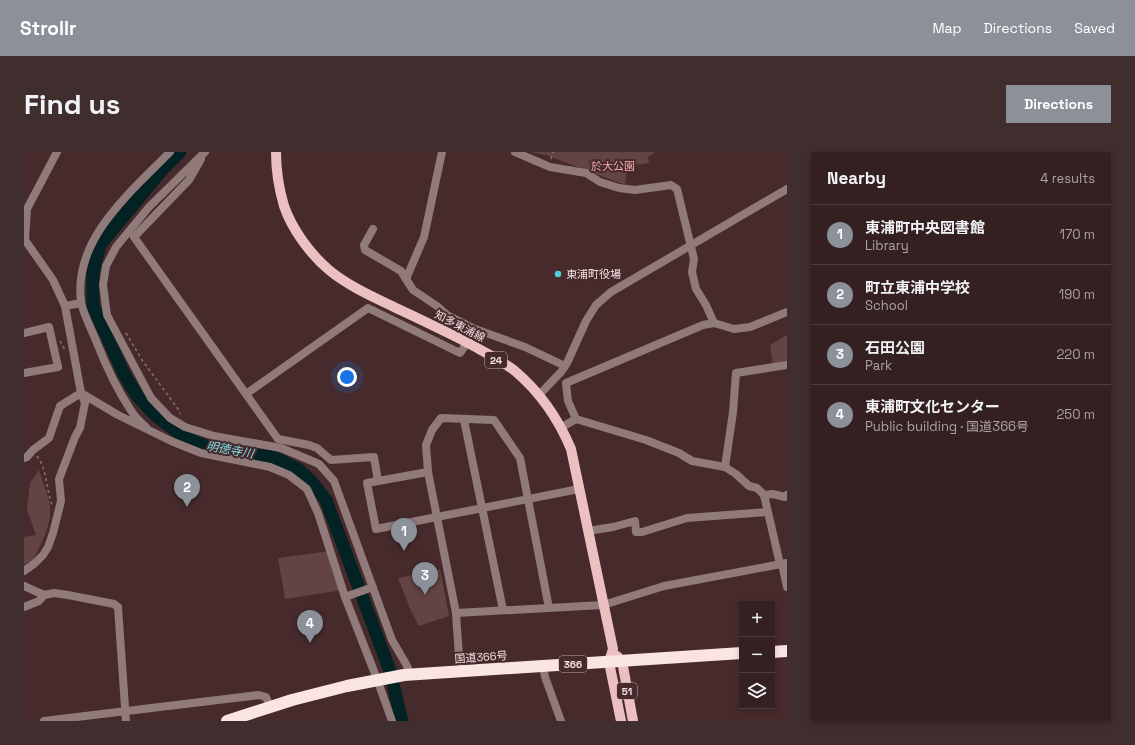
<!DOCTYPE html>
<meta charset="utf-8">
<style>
body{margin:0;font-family:"Space Grotesk","Noto Sans JP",sans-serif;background:#402d2e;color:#f1f3f6}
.controls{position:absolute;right:12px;bottom:12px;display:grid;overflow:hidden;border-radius:0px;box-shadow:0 2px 6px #0003}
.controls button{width:36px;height:36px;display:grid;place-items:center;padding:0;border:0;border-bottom:1px solid #4f3e3f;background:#352021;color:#f1f3f6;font:20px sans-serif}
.you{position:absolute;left:323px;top:225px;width:14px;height:14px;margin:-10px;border:3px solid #fff;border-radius:50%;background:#1a73e8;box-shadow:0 0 0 6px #1a73e833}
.badge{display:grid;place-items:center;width:26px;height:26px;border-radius:50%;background:#8c9099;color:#fff;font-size:13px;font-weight:700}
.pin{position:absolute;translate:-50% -33px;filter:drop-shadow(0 1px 2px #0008)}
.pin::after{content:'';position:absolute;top:21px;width:14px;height:12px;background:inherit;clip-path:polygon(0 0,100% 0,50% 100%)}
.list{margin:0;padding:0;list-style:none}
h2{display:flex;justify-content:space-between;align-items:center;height:52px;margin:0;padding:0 16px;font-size:17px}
h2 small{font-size:13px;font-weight:400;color:#aaa3a5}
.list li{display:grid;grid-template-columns:26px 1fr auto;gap:12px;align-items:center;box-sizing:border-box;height:60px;padding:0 16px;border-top:1px solid #4f3e3f}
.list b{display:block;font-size:15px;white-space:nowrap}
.list p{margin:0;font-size:13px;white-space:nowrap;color:#aaa3a5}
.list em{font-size:13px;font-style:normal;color:#aaa3a5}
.icon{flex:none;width:22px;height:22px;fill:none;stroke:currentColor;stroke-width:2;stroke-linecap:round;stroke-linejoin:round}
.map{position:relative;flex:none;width:763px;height:569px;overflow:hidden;border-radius:0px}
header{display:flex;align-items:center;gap:24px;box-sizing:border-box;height:56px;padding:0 20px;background:#8c9099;color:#fff}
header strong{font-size:19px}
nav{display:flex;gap:22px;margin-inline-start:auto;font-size:14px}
.intro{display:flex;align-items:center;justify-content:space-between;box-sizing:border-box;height:96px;padding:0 24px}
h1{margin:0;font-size:28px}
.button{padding:10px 18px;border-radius:0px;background:#8c9099;color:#fff;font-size:14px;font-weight:700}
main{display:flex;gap:24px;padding:0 24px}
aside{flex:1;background:#352021;border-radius:0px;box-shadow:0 2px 6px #0003}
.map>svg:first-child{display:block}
.green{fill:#634344}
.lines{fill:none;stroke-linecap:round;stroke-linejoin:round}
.river{stroke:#022224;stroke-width:13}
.path{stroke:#897172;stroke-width:1.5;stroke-dasharray:3 3;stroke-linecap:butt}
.street{stroke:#907a7a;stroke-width:8}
.primary{stroke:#ecbfc0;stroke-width:10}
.highway{stroke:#fae4e4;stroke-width:12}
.poi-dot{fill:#52ccd6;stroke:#472b2c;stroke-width:1.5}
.labels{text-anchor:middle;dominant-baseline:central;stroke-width:4;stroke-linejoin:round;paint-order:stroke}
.shield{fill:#472b2c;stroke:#bfaaab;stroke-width:1}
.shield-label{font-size:10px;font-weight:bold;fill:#f3e0e1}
.park-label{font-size:11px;fill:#f5a8aa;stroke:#472b2c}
.poi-label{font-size:11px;fill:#f3e0e1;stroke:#472b2c;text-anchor:start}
.street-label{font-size:11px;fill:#f3e0e1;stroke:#472b2c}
.water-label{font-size:12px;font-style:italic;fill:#7fdee7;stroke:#472b2c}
</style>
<header>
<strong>Strollr</strong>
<nav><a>Map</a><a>Directions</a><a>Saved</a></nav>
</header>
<div class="intro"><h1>Find us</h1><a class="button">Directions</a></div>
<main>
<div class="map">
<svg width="763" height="569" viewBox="0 0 763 569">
<rect width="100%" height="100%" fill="#472b2c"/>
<!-- green -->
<g class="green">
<path d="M507,0H631L624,5L625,11L603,14L601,33L522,3Z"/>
<path d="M763,183V210L749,213L746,193Z"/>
<path d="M15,318C18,329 24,342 26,354C28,372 16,395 8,410L0,412V385L12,383L3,358L6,331Z"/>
<path d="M306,399L319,438L261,447L254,406Z"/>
<path d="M416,417L425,464L395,474L387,459L374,426Z"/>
</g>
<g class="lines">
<!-- river -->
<path class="river" d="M156,0L136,20L76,93L69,121V154L100,222L114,245L132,264L155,281L176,292L193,297L249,305L274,317L287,329L302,348L365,516L378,569"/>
<!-- path -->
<g class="path">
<path d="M527,7L529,0"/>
<path d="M102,181L118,208L154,257L156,262"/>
<path d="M36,189L41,198"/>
<path d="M13,304C23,317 22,337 28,353"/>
</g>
<!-- street -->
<g class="street">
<path d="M33,0L3,57L1,88L29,128L41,154"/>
<path d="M181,0L125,55L92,95L82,114L79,133L83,163L127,246L146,266L161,275L190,284L257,296L295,312L310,329L368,488L382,512L387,523"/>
<path d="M491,0L526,15L562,21L576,30L595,36L611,38L647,33L653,37L670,107L668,120L672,137L682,153L690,171"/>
<path d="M177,7L165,28L110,85L254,287L285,293L293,296L307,308L350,305L354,329"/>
<path d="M349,77L340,93L341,98L377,119L389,138L413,154L423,163L451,177L501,195L541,214"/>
<path d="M382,127L400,85L418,0"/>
<path d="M0,181L25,175L34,215L0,221"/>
<path d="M57,241L94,263L147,289L177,301L246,315L265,323L283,337L294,361L321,445L353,527L368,569"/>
<path d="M222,242L344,156L436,201L443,191"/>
<path d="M515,243L537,220L543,211L562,169L572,153L587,140L763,37"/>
<path d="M552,267L544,249L542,231L679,173L690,171L710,177L726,175L763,160"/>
<path d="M440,268L479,458"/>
<path d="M122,275C116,270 110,264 106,257C93,237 82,214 73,191C69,180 58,160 57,149C49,87 107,40 146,0"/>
<path d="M538,275L552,267L622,288L655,301L668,309L701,315L712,322L725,334L733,336L740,343L756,412"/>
<path d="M0,306L3,305L9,298L25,286L36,254L57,241"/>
<path d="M701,315L709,260L712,221L763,213"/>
<path d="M404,320L343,331L352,377L555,337"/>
<path d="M740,343L749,342L761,345L763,343"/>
<path d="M564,379L589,375L611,369L612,380H618L663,366L743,360"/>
<path d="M758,412L763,435"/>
<path d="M0,419L10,412L19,403L24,395L29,381L37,349L35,327L51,285L56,276L61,251L57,241L41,154L57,151"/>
<path d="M0,434L20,443L30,441L44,443L90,452L94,455L102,569"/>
<path d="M321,445L349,435"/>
<path d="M0,455L15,449L20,443"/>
<path d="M432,461L579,453L640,434L763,411"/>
<path d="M519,514L521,525L537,569"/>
<path d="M436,519L432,461L404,320L402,293L408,278L417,266L470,268L496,306L525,456"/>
<path d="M20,569L235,543L242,545L246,555"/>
</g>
<!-- primary -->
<g class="primary">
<path d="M252,0C252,17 255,37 260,54C268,77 286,102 305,118C323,133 347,144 368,154C393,166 419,178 444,191C460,200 477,208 491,219C517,241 534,266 547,297L589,497L585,510L597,569"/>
<path d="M593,504L598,509L609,569"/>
</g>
<!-- highway -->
<g class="highway">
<path d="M748,500L763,499"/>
<path d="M203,569L268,548L323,534L380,523L718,501"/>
</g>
</g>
<!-- markers -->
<circle class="poi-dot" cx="534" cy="122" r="4"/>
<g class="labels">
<!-- shield labels -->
<g class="shield">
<rect x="461" y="200" width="22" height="16" rx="3"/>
<rect x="535" y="504" width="28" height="16" rx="3"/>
<rect x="593" y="531" width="20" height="16" rx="3"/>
</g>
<g class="shield-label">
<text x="472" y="208">24</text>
<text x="549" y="512">366</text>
<text x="603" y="539">51</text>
</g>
<!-- park labels -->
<g class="park-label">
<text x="589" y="14">於大公園</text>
</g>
<!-- poi labels -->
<g class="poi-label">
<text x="542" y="122">東浦町役場</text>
</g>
<!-- street labels -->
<g class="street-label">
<text transform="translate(436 174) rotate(27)">知多東浦線</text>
<text transform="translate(457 505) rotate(-4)">国道366号</text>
</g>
<!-- water labels -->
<g class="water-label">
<text transform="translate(206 298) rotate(10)">明徳寺川</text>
</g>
</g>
</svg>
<div class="controls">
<button>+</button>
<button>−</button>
<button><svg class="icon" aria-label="layers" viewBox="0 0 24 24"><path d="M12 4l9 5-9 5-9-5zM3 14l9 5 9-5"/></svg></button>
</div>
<div class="you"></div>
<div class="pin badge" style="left:380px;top:399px">1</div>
<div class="pin badge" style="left:163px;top:355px">2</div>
<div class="pin badge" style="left:401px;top:443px">3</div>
<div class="pin badge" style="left:286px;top:491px">4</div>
</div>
<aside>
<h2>Nearby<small>4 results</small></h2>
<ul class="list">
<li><span class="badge">1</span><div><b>東浦町中央図書館</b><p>Library</p></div><em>170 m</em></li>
<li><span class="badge">2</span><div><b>町立東浦中学校</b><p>School</p></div><em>190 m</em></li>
<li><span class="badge">3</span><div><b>石田公園</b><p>Park</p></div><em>220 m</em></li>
<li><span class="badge">4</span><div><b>東浦町文化センター</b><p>Public building · 国道366号</p></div><em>250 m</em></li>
</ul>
</aside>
</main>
